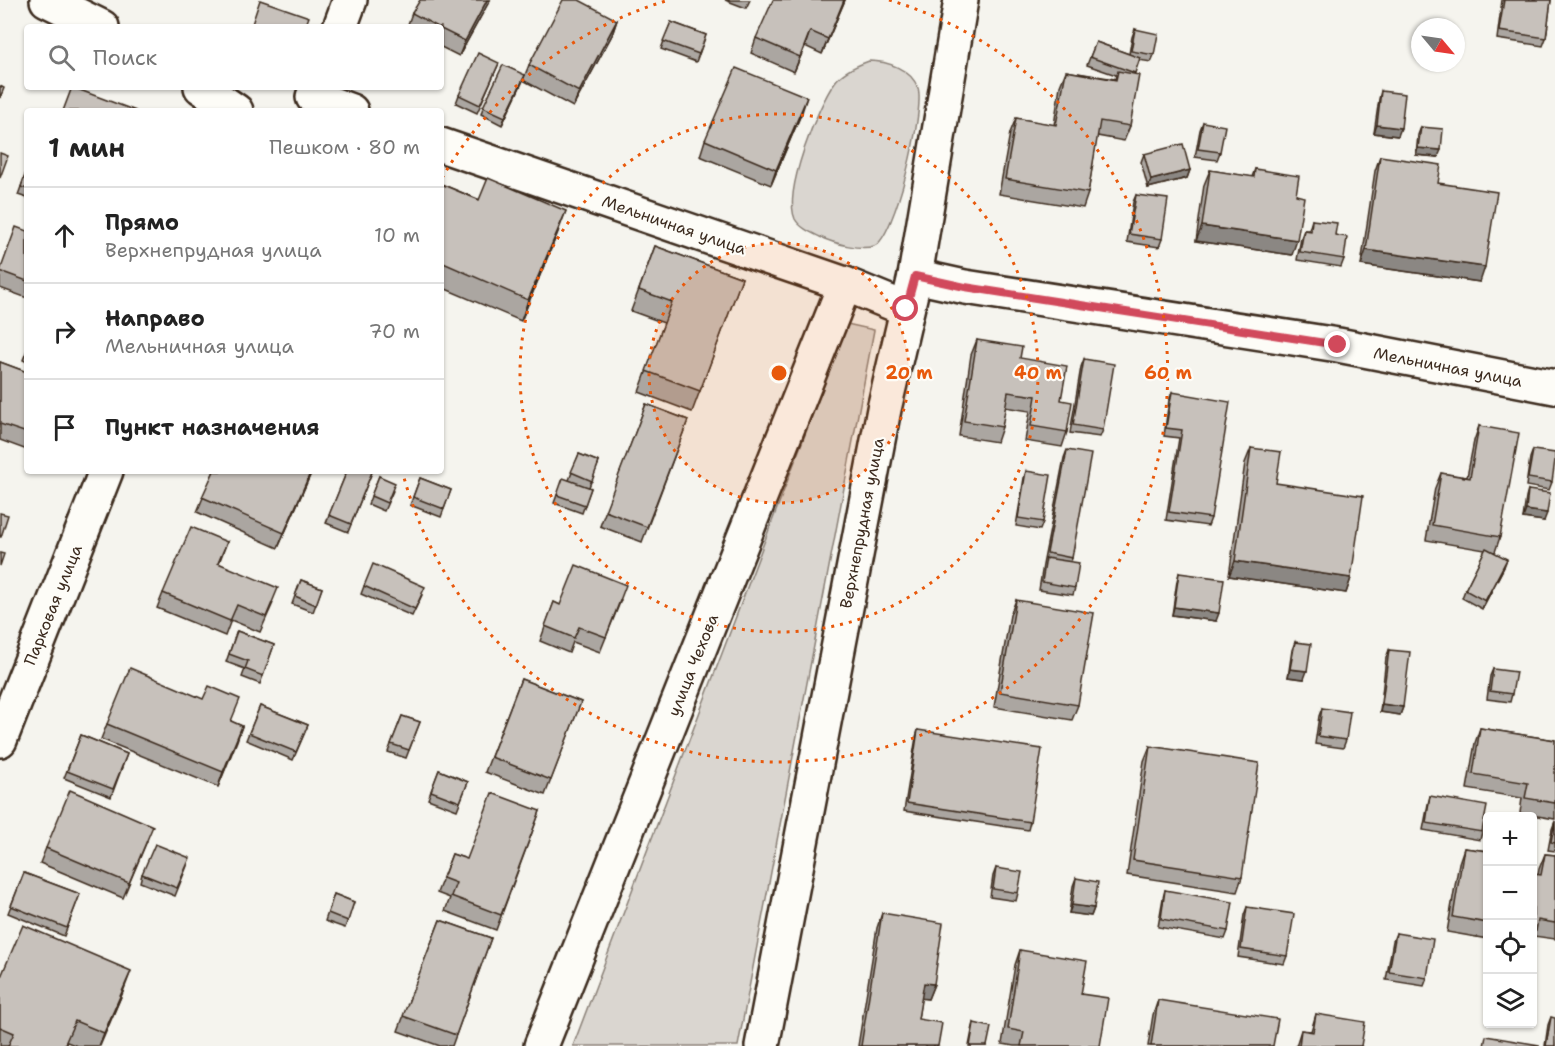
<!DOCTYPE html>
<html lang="ru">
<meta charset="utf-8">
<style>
body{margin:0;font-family:"Shantell Sans",sans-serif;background:#f6f6f6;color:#222}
.controls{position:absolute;right:18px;bottom:18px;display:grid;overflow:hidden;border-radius:6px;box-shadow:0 2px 4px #0004}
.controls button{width:54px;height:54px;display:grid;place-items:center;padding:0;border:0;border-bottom:2px solid #e0e0e0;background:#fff;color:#222;font:30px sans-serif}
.compass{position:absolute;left:1411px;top:18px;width:54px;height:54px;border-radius:50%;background:#fff;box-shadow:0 2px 4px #0004;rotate:119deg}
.stop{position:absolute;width:18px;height:18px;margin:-14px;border:4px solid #d1495b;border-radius:50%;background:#fff}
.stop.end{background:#d1495b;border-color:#fff;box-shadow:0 2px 6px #0008}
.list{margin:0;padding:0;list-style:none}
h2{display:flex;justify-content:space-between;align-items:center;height:78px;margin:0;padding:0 24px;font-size:26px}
h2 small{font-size:20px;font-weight:400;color:#767676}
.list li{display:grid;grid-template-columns:39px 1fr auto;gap:18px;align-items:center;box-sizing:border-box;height:96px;padding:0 24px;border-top:2px solid #e0e0e0}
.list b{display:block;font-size:22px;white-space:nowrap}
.list p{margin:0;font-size:20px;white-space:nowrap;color:#767676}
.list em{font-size:20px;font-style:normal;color:#767676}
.icon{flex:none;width:33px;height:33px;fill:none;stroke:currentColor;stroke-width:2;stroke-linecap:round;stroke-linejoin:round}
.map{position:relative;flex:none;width:1555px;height:1046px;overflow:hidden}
.search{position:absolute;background:#fff;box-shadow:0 2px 4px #0004;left:24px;top:24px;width:420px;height:66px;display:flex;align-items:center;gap:15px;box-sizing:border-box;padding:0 21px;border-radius:6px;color:#767676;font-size:22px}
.panel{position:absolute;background:#fff;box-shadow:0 2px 4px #0004;left:24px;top:108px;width:420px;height:366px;border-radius:6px}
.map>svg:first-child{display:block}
.green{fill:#dad6d0;stroke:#8a8077;stroke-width:1.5}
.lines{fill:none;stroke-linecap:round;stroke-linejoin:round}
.street-casing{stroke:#3b2a1e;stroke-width:38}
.secondary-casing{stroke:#3b2a1e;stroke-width:38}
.street{stroke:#fdfcf7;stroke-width:33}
.secondary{stroke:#fdfcf7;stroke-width:33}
.wall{fill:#aba6a1;stroke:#3b2a1e;stroke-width:1.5}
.shaded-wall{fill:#8b8783;stroke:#3b2a1e;stroke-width:1.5}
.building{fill:#c7c1bb;stroke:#3b2a1e;stroke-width:1.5}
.route{stroke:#d1495b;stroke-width:8}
.ring{fill:none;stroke:#e8590c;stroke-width:3;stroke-dasharray:3 6}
.labels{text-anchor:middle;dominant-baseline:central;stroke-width:4.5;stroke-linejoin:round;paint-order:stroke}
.street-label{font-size:16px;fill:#3b2a1e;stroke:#fdfcf7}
.centre{fill:#e8590c;stroke:#fdfcf7;stroke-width:3}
.ring-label{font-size:18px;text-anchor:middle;font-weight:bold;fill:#e8590c;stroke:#fdfcf7;stroke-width:4.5;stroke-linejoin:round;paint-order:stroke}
</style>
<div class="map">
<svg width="1555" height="1046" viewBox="0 0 1555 1046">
<rect width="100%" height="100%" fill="#f5f4ee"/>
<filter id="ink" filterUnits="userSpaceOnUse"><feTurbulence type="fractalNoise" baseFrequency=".0167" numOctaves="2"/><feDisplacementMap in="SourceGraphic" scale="12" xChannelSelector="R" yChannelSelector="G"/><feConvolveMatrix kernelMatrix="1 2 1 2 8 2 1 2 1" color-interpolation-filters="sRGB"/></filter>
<g filter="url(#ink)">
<!-- green -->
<g class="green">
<path d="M869,61C887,61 911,69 918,88C925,110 895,239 874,246C861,251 833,243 820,237C812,233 800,228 795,219C783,192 818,105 835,82C842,72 858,65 869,61Z"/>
<path d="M847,324L874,330L738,1046H573Z"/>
</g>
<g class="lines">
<defs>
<g id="street">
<path d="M47,0L102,27"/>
<path d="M340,27L350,0"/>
<path d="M201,87L236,111"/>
<path d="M313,97L351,111"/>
<path d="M441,145L845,284L906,309"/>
<path d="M915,276L965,287L1338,345L1555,387"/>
<path d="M0,740L106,471"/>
<path d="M541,1046L845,284"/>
</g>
<path id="secondary" d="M762,1046L884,409L915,276L961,0"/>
</defs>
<!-- street casing -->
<use href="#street" class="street-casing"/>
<!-- secondary casing -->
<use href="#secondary" class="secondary-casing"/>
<!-- street -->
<use href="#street" class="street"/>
<!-- secondary -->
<use href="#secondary" class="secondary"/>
</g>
<!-- wall -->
<g class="wall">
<path d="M490,0L459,56L441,47V27H407L412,13Z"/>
<path d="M725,0H750L746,8Z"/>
<path d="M845,0L822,54L805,46L794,72L751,53L756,38Z"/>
<path d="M1502,0H1551L1546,38L1543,46L1497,39Z"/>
<path d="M617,20L612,35L573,107L523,80L502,125L481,114L483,107L525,75L529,65Z"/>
<path d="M671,22L706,35L696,62L661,49Z"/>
<path d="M1135,29L1154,55L1151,62L1139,60L1134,74L1130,126L1124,141L1097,136L1088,193L1083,208L999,194L1010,133L1016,118L1054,125L1060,86L1066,71L1115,79L1116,75L1087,65L1096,42L1129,54L1132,37Z"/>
<path d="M499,63L477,113L456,103L459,95Z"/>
<path d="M1381,91L1398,136L1374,133L1379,99Z"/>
<path d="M802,112L771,185L700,156L705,140Z"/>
<path d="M1203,122L1220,152L1217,160L1195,157L1200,130Z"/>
<path d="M1421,127L1438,157L1416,155L1418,135Z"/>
<path d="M1144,154L1190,170L1187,178L1148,188L1141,162Z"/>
<path d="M1380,156L1438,183L1480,282L1361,265L1375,171Z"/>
<path d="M1255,169L1296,195L1292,255L1196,241L1204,185L1210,170L1252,177Z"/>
<path d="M27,170V198L18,195Z"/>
<path d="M441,184L558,232L521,321L441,287Z"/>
<path d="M1136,195L1162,239L1159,247L1127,242L1133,202Z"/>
<path d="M1312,220L1335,235L1344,259L1341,267L1297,260L1301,238L1304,230H1309Z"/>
<path d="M27,231V298L0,288V270Z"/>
<path d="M655,246L742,278L692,412L639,392L664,323L631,311Z"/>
<path d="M977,340L1061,400L1067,432L1062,447L1025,441L1030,411L1005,407L1002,427L997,442L959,436L971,355Z"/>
<path d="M27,350V362L23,360Z"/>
<path d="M1084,359L1103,430L1100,437L1070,433L1081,367Z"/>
<path d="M0,362L27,372V450L0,440Z"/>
<path d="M1172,392L1211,518L1208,526L1166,520L1179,438L1164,436L1169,400Z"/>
<path d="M646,404L688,420L642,542L600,526Z"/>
<path d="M1479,426L1500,537L1495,552H1493L1504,567L1482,609L1462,598L1465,590L1485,550L1426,540L1435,488L1441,473L1467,477L1474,441Z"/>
<path d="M1251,448L1276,483L1351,578L1346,593L1229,576L1245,463Z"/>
<path d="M1067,450L1072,558L1071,562L1075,588L1073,595L1039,590L1043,565L1064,458Z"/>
<path d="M1533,450L1552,482L1549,490L1526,486L1530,458Z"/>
<path d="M579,454L599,462L589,487L591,488L582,513L554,503L557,495L569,480Z"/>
<path d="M214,471H312L278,548L197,512Z"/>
<path d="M347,471L372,472L348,532L326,523Z"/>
<path d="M1026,471L1043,522L1040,530L1016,526L1024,478Z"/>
<path d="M379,476L393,491L384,511L368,504Z"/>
<path d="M420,478L451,490L441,517L410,505Z"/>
<path d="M1528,490L1544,521L1523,518L1526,498Z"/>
<path d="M227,542L219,563L273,603L260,632L231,620L225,636L157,608L163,593Z"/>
<path d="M1179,573L1216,621L1172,615L1177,581Z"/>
<path d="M301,580L322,588L313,612L292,604Z"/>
<path d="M364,586L422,595L412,616L361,594Z"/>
<path d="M621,600L600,652L573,642L569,653L540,641L554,602L560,605Z"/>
<path d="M1016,600L1078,705L1072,720L994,707L1010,615Z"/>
<path d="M237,631L274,645L260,684L242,677L245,669L226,662Z"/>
<path d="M1295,642L1304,679L1288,677L1292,650Z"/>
<path d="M1389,650L1403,707L1400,715L1380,712L1386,658Z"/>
<path d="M1493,669L1512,694L1510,702L1487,699L1490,676Z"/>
<path d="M521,679L581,702L545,795L485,772Z"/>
<path d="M260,706L308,725L293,760L246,740Z"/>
<path d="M1322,708L1346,740L1343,748L1315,744L1319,716Z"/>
<path d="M402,716L420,722L406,758L388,752Z"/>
<path d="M232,722L242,726L218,787L101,739L107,724Z"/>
<path d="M1480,728L1555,740V819L1520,813L1522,798L1467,789L1475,743Z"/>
<path d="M918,730L1030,822L1028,830L904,811L916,737Z"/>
<path d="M81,735L127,754L111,797L64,778Z"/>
<path d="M1150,746L1242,877L1237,892L1127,875L1144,761Z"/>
<path d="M439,770L468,782L457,810L428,799Z"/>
<path d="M1430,796L1482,832L1480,840L1423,830L1428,804Z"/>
<path d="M540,811L496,930L445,911L450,898L437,893L452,854L467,859Z"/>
<path d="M1555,821V851L1548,850L1552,829Z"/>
<path d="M147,841L123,898L40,863L46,848Z"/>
<path d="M1464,848L1488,851V939L1447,932L1459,863Z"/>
<path d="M1545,854L1555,855V939L1534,936L1533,941V874L1538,875L1539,869Z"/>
<path d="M187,866L175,896L140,882L142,874Z"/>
<path d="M996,868L1018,893L1016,901L990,897L993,876Z"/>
<path d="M24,873L80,894L64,936L8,913Z"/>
<path d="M1076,878L1094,908L1091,916L1069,913L1073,886Z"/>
<path d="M1165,890L1228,931L1225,939L1158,927L1163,898Z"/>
<path d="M334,894L354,902L345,928L325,921Z"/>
<path d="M1247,907L1287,956L1284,964L1238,957L1244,915Z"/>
<path d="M882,913L934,984L928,999L921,998L918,1019L938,1046H858L877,928Z"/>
<path d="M440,920L491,938L452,1046H440L398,1031Z"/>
<path d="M1396,933L1427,978L1424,986L1386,980L1393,941Z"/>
<path d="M1020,950L1081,994L1100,1046H1014L1002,1044L1015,965Z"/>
<path d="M0,979L123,992L100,1046H77L67,1042L65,1046H0Z"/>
<path d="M1158,1000L1273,1046H1148L1153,1015Z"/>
<path d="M1316,1014L1361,1046H1296L1301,1030L1311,1031Z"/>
<path d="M1551,1017L1555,1046H1545L1548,1025Z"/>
<path d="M974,1023L987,1046H969L972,1031Z"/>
</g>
<!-- shaded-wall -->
<g class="shaded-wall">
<path d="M487,0H490L459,56L465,41Z"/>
<path d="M844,0H845L822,54L828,39Z"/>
<path d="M617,20L612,35L573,107L579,92Z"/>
<path d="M810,31L805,46L794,72L800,57Z"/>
<path d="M525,75L522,83L502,125L505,117Z"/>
<path d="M807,97L802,112L771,185L776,170Z"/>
<path d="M1377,125L1401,128L1398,136L1374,133Z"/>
<path d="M1418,148L1441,150L1438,157L1416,155Z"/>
<path d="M1190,170L1187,178L1148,188L1151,180Z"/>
<path d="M566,211L558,232L521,321L528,300Z"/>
<path d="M1202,226L1297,240L1292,255L1196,241Z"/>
<path d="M1366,250L1485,267L1480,282L1361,265Z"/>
<path d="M311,471H312L278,548L284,533Z"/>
<path d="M1526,510L1547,513L1544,521L1523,518Z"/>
<path d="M1507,559L1504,567L1482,609L1485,601Z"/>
<path d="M1235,561L1351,578L1346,593L1229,576Z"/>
<path d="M1174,607L1219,613L1216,621L1172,615Z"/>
<path d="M1290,669L1307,671L1304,679L1288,677Z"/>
<path d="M1382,704L1403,707L1400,715L1380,712Z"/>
<path d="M242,726L237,741L218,787L223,772Z"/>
<path d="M1072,905L1094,908L1091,916L1069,913Z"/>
<path d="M131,971L123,992L99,1046L104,1033Z"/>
<path d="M924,983L934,984L928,999L918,998Z"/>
</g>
<!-- building -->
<g class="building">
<path d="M260,0L309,17L305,27H260L252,24Z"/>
<path d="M420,0H487L465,41L441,29V27H438L412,13Z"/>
<path d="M563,0H579L617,20L579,92L529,65Z"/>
<path d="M773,0H844L828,39L810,31L800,57L756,38Z"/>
<path d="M1504,0H1551L1546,38L1499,31Z"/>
<path d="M671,22L706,35L699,54L663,41Z"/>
<path d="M1135,29L1158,34L1154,55L1131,51Z"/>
<path d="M1096,42L1140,58L1135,73L1090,57Z"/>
<path d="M478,53L499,63L480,105L459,95Z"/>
<path d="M503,65L525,75L505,117L483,107Z"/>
<path d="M736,68L807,97L776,170L705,140Z"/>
<path d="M1066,71L1116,80L1118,71L1139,75L1130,126L1100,121L1088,193L1005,179L1016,118L1056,125Z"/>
<path d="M0,86L4,88L0,98Z"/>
<path d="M72,87L136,111H63Z"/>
<path d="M1381,91L1405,94L1401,128L1377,125Z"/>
<path d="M1203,122L1225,126L1220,152L1198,149Z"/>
<path d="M1421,127L1443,129L1441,150L1418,148Z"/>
<path d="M1183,144L1190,170L1151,180L1144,154Z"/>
<path d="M0,153L8,156L0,178Z"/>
<path d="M1380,156L1441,165L1438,183L1497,192L1485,267L1366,250Z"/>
<path d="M1255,169L1299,176L1296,195L1304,197L1297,240L1202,226L1210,170L1254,177Z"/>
<path d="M27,170V189L21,187Z"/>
<path d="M488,178L566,211L528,300L441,262V184L479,200Z"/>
<path d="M1136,195L1168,199L1162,239L1129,234Z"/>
<path d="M1312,220L1337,223L1335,235L1347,237L1344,259L1300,252L1304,230L1311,231Z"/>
<path d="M16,227L27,231V281L0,271Z"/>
<path d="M655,246L742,278L700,391L646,371L672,302L639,290Z"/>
<path d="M977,340L1022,347L1020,358L1067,366L1061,400L1072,402L1067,432L1031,426L1036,396L1008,392L1002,427L964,421Z"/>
<path d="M1084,359L1114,364L1103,430L1073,425Z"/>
<path d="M0,362L27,372V433L0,424Z"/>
<path d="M1172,392L1230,402L1211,518L1169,512L1182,430L1166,428Z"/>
<path d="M646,404L688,420L647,527L605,511Z"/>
<path d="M1479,426L1519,433L1500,537L1432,525L1441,473L1470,478Z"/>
<path d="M1251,448L1281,452L1276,483L1363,496L1351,578L1235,561Z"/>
<path d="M1067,450L1091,454L1072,558L1047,553Z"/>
<path d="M1533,450L1555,453V460L1552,482L1528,478Z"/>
<path d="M579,454L599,462L592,481L571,472Z"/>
<path d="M214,471H311L284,533L202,497Z"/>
<path d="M347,471H369L372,472L351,524L329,515Z"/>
<path d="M1026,471L1051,475L1043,522L1018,518Z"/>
<path d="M379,476L395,483L387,503L371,496Z"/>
<path d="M420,478L451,490L444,509L413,497Z"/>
<path d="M563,478L591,488L585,505L557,495Z"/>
<path d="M1528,490L1550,493L1547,513L1526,510Z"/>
<path d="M0,513L8,515L1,537H0Z"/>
<path d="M191,527L227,542L218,563L278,588L266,617L237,605L230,621L163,593Z"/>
<path d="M1486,548L1507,559L1485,601L1465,590Z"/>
<path d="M0,553L4,554L0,566Z"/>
<path d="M1046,558L1079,563L1075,588L1042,582Z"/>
<path d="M373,564L425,587L415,609L364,586Z"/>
<path d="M576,565L626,585L606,637L579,627L574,638L545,626L554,602L560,605Z"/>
<path d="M1179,573L1224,579L1219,613L1174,607Z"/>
<path d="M301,580L322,588L316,605L295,596Z"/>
<path d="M1016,600L1094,613L1078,705L1000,692Z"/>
<path d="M237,631L274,645L263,676L245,669L248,661L229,654Z"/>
<path d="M1295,642L1311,644L1307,671L1290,669Z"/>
<path d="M1389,650L1410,652L1403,707L1382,704Z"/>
<path d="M130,668L203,699L209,686L240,699L231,721L242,726L223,772L107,724Z"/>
<path d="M1493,669L1516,672L1512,694L1490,691Z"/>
<path d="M521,679L581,702L551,780L491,757Z"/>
<path d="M260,706L308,725L296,752L249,733Z"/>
<path d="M1322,708L1350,712L1346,740L1318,736Z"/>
<path d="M402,716L420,722L409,750L391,744Z"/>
<path d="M1480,728L1555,740V803L1525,798L1528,783L1473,774Z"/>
<path d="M918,730L1042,749L1030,822L907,803Z"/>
<path d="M81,735L127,754L113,789L67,771Z"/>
<path d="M1150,746L1259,763L1242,877L1133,860Z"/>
<path d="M439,770L468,782L460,802L431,791Z"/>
<path d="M70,790L153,826L129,883L46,848Z"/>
<path d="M492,793L540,811L501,915L451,896L456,883L443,878L452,854L467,859Z"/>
<path d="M1430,796L1487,806L1482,832L1426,823Z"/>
<path d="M1555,821V843L1551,842Z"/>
<path d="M155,844L190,858L177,888L142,874Z"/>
<path d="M1464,848L1488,851V923L1453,917Z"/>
<path d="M1545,854L1555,855V923L1538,920L1536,931L1533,930V874L1541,875Z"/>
<path d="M996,868L1022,872L1018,893L993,889Z"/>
<path d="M24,873L80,894L67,928L11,906Z"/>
<path d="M1076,878L1098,882L1094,908L1072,905Z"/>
<path d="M1165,890L1233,902L1228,931L1161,919Z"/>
<path d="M334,894L354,902L348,921L328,913Z"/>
<path d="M1247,907L1294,914L1287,956L1241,949Z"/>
<path d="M882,913L943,923L934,984L924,983L918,1019L942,1023L938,1046H861Z"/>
<path d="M440,920L491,938L456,1035L403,1016Z"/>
<path d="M23,925L131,971L104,1033L75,1021L64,1046H8L14,1033L0,1027V979Z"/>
<path d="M1396,933L1433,939L1427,978L1389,972Z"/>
<path d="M1020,950L1087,961L1081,994L1108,998L1100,1046H1021L1024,1032L1008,1029Z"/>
<path d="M1158,1000L1278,1019L1273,1046H1151Z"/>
<path d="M1316,1014L1365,1022L1361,1046H1299L1301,1030L1313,1032Z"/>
<path d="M1551,1017L1555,1018V1046H1546Z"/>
<path d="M974,1023L991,1027L987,1046H970Z"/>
<path d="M1486,1036L1539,1045V1046H1484Z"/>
</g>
</g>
<g class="lines" filter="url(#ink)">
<!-- route -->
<path class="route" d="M906,309L915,276L965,287L1338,345"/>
</g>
<!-- distance rings -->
<circle cx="779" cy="373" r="130" fill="#e8590c" fill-opacity=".12"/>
<g class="ring">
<circle cx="779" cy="373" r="130"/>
<circle cx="779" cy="373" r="259"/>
<path d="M442 178A389 389 0 0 1 669 0M889 0A389 389 0 1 1 403 474"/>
</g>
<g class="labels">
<!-- street labels -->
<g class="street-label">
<text transform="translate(674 225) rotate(19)">Мельничная улица</text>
<text transform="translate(1448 367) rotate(11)">Мельничная улица</text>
<text transform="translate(862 523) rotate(-79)">Верхнепрудная улица</text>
<text transform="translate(53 605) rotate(-68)">Парковая улица</text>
<text transform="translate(693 665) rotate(-68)">улица Чехова</text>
</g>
</g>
<circle cx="779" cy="373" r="9" class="centre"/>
<g class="ring-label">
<text x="909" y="379">20 m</text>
<text x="1038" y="379">40 m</text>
<text x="1168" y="379">60 m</text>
</g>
</svg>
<div class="controls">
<button>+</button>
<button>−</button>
<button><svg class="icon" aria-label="locate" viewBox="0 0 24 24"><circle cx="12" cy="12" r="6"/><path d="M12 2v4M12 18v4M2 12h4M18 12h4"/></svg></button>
<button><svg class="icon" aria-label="layers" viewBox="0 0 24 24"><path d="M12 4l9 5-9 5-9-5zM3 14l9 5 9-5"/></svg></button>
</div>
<svg class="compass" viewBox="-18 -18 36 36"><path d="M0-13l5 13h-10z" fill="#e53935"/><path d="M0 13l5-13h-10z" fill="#767676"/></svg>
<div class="stop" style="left:906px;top:309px"></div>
<div class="stop end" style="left:1338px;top:345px"></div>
<div class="search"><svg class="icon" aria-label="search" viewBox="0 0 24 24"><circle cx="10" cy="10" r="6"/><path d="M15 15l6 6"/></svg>Поиск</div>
<section class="panel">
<h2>1 мин<small>Пешком · 80 m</small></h2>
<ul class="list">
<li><svg class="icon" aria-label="ahead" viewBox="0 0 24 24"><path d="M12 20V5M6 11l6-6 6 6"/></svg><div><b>Прямо</b><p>Верхнепрудная улица</p></div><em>10 m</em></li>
<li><svg class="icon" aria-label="right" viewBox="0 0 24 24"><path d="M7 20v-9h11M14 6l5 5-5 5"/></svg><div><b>Направо</b><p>Мельничная улица</p></div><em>70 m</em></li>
<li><svg class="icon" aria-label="arrive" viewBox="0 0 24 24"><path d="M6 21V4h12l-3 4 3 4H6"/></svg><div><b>Пункт назначения</b></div></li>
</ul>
</section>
</div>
